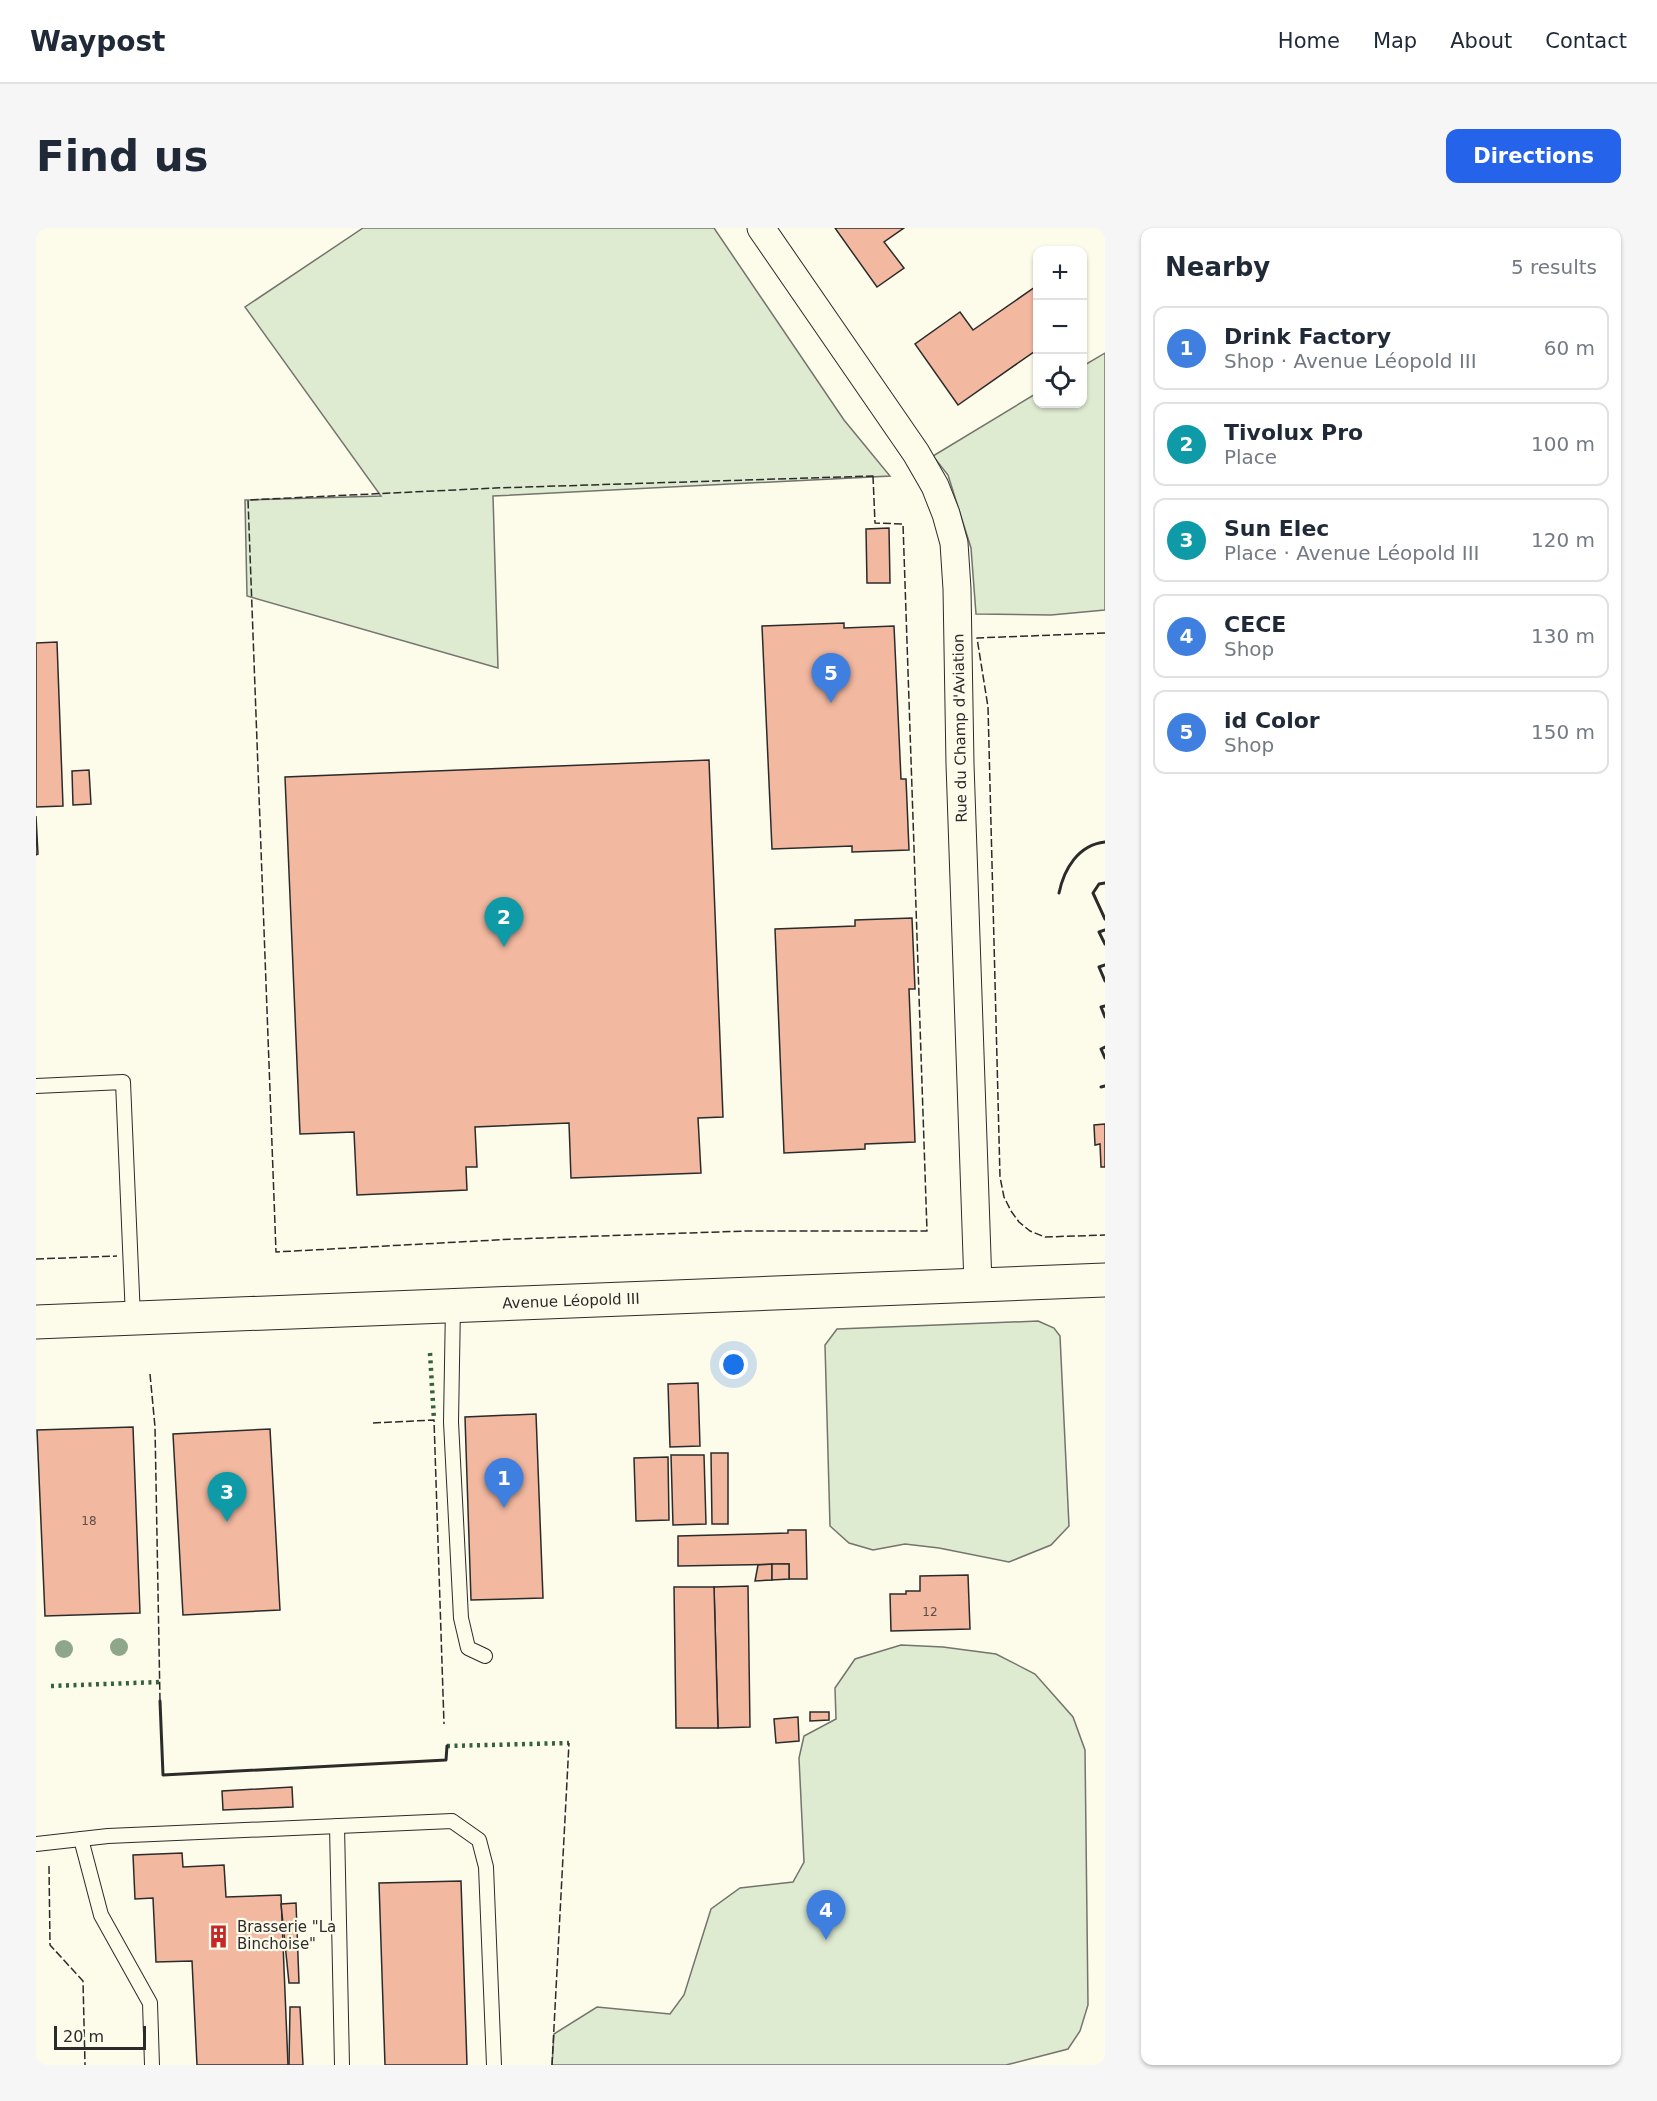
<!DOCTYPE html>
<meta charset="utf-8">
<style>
body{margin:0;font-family:"DejaVu Sans",sans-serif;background:#f6f6f7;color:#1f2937}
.controls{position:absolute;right:18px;top:18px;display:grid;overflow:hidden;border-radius:12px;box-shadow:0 2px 4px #0004}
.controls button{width:54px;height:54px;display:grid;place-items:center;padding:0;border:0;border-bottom:2px solid #e0e1e3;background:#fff;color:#1f2937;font:30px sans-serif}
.scale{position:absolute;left:18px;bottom:15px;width:92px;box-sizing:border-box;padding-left:6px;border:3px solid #2b2b2b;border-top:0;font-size:16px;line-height:21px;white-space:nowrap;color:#2b2b2b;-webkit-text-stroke:4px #fdfbea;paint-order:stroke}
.you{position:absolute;left:698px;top:1137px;width:21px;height:21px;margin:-15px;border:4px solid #fff;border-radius:50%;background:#1a73e8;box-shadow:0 0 0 9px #1a73e833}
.badge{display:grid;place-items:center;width:39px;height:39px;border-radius:50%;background:#2563eb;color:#fff;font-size:20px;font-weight:700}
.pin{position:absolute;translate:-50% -50px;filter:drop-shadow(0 2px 3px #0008)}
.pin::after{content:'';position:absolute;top:32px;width:21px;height:18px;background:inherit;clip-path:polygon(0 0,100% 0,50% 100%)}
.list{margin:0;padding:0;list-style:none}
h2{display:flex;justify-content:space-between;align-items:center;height:78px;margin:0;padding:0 24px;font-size:26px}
h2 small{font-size:20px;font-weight:400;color:#747a83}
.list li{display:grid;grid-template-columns:39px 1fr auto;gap:18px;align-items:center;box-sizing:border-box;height:84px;margin:0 12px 12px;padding:0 12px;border:2px solid #e0e1e3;border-radius:12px}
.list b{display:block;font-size:22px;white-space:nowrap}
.list p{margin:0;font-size:20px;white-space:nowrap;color:#747a83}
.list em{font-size:20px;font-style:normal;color:#747a83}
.icon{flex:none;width:33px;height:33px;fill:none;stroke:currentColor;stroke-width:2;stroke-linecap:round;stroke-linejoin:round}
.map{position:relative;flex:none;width:1069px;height:1837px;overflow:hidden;border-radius:12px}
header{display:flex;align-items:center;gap:36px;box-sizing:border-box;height:84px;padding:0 30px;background:#fff;border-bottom:2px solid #e0e1e3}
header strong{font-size:28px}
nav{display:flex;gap:33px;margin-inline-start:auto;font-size:21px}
.intro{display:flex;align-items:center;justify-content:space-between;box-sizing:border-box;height:144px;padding:0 36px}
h1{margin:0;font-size:42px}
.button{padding:15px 27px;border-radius:12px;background:#2563eb;color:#fff;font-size:21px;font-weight:700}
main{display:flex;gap:36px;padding:0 36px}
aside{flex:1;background:#fff;border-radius:12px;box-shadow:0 2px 4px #0004}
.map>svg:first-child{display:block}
.green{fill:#deebd1;stroke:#74746e;stroke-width:1.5}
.building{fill:#f2b8a0;stroke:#2b2b2b;stroke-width:1.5}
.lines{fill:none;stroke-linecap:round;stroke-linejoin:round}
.service-casing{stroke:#2b2b2b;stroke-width:16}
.minor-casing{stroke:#2b2b2b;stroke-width:29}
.primary-casing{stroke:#2b2b2b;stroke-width:35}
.service{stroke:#fdfbea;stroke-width:14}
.minor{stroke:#fdfbea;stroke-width:27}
.primary{stroke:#fdfbea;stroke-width:33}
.hedge{stroke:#34623c;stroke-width:4.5;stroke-dasharray:3 4.5;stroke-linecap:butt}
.fence{stroke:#2b2b2b;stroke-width:1.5;stroke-dasharray:8 3;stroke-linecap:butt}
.wall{stroke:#2b2b2b;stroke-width:3}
.tree{fill:#8ea78a}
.labels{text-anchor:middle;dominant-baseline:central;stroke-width:4.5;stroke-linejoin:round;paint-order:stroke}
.number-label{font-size:12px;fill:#5d4e48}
.street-label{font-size:15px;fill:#2b2b2b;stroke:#fdfbea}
.poi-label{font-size:15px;fill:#2b2b2b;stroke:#fdfbea;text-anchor:start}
</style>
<header>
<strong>Waypost</strong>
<nav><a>Home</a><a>Map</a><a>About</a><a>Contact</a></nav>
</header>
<div class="intro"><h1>Find us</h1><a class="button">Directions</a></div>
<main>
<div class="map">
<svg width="1069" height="1837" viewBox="0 0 1069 1837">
<rect width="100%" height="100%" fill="#fdfbea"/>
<!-- green -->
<g class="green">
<path d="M327,0H678L808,192L854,248L457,268L462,440L211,368L209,272L345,268L209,79Z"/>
<path d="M1069,125V382L1015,387L940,386L935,320L912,247L897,228L1001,165L1002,176H1046L1047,138Z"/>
<path d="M1002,1093L1018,1100L1024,1108L1033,1298L1015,1317L973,1334L903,1320L869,1316L837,1322L813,1315L794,1298L789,1117L801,1101Z"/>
<path d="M865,1417L907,1419L960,1426L999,1446L1037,1489L1049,1522L1052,1777L1044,1803L1032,1821L970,1837H516L518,1806L561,1779L634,1786L648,1767L675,1681L704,1660L757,1654L768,1634L763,1530L768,1508L800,1491L799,1460L819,1431Z"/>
</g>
<!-- building -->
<g class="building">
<path d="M799,0H868L848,14L868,40L841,59Z"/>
<path d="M1002,57V121L922,177L879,116L924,84L937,102Z"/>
<path d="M853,300L854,355H831L830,301Z"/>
<path d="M808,395V400L858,398L865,551H870L873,622L816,624V618L736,621L726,398Z"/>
<path d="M21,414L27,578L0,579V415Z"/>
<path d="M673,532L687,889L662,890L665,945L535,950L533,895L439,899L441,939H430L431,962L321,967L318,904L264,906L249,549Z"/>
<path d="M53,542L55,576L37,577L36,543Z"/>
<path d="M0,588L2,626L0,627Z"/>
<path d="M876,690L879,761H873L879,914L829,916V921L748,925L739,701L819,698V692Z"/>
<path d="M1069,896V939H1065L1064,916L1059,917L1058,897Z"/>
<path d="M662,1155L664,1218L634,1219L632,1156Z"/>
<path d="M500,1186L507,1370L435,1372L429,1189Z"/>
<path d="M97,1199L104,1385L9,1388L1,1202Z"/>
<path d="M234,1201L244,1382L147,1387L137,1206Z"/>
<path d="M675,1225H692V1296H676Z"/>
<path d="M635,1227H668L670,1296L637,1297Z"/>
<path d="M632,1229L633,1292L600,1293L598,1230Z"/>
<path d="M752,1302H770L771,1351H753V1336L642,1338V1308L752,1305Z"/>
<path d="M736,1336V1352L719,1353L722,1337Z"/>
<path d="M736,1336H753V1351L736,1352Z"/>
<path d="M932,1347L934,1401L855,1403L854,1366H870V1363H884V1348Z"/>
<path d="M712,1358L714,1499L682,1500L678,1359Z"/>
<path d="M638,1359H678L682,1500H640Z"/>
<path d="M774,1484H793V1492L774,1493Z"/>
<path d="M762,1489L763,1513L740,1515L738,1491Z"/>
<path d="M256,1559L257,1579L187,1582L186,1563Z"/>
<path d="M146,1625L147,1639L188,1637L190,1669L245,1667L252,1837H161L156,1733L120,1734L117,1670L99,1671L97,1627Z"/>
<path d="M425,1653L431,1837H349L343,1655Z"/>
<path d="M260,1675L263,1755H253L245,1676Z"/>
<path d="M254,1779H264L267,1837H253Z"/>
</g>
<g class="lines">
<defs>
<g id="service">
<path d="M0,858L87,854L97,1090"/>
<path d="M417,1077L415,1194L425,1390L432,1420L449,1428"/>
<path d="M301,1598L306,1837"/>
<path d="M45,1611L65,1687L114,1775L116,1837"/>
<path d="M0,1616L72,1608L416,1593L443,1612L450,1639L458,1837"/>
</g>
<path id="minor" d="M725,0L880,225L899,258L910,286L918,315L921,361L924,536L942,1057"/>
<path id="primary" d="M0,1094L1069,1052"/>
</defs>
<!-- service casing -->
<use href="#service" class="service-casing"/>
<!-- minor casing -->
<use href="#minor" class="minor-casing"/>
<!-- primary casing -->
<use href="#primary" class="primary-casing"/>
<!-- service -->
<use href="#service" class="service"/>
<!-- minor -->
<use href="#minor" class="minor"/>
<!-- primary -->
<use href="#primary" class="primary"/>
<!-- hedge -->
<g class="hedge">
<path d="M394,1125L398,1192"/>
<path d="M15,1458L124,1454"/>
<path d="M411,1518L533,1515"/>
</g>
<!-- fence -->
<g class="fence">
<path d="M837,248L839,295L867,296L891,1003H710L478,1011L240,1024L212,272L459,260Z"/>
<path d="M1069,405L941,410L952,479L964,949L968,969L975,983L983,994L994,1003L1009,1009L1069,1007"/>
<path d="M0,1031L81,1028"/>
<path d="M114,1146L119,1199L124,1473"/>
<path d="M337,1195L398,1192L408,1496"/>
<path d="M13,1638L14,1717L47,1753L49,1837"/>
<path d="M516,1837L533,1515"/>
</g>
<!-- wall -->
<g class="wall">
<path d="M1069,655L1063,656L1057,665L1069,691"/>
<path d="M1023,665C1028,641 1042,617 1069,614"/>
<path d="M1069,702L1063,704L1069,716"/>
<path d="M1069,737L1063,739L1069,753"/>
<path d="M1069,778L1065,779L1069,789"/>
<path d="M1069,819L1065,821L1069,830"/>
<path d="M1065,859L1069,858"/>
<path d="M124,1473L127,1547L410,1532L411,1518"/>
</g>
</g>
<!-- trees -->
<g class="tree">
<circle cx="83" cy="1419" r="9"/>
<circle cx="28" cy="1421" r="9"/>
</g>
<!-- icons -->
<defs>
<symbol id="building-bare" viewBox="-9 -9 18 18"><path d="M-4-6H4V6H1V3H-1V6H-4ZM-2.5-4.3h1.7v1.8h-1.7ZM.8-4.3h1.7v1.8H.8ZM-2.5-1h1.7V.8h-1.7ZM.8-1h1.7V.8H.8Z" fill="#c62828" stroke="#fdfbea" stroke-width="2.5" paint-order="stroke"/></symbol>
</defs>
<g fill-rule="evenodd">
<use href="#building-bare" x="166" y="1692" width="33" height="33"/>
</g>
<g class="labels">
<!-- number labels -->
<g class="number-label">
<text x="53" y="1293">18</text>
<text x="894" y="1384">12</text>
</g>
<!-- street labels -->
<g class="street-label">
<text transform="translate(924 500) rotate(-91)">Rue du Champ d'Aviation</text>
<text transform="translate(535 1073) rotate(-2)">Avenue Léopold III</text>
</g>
<!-- poi labels -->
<g class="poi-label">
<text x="201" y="1699">Brasserie "La<tspan x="201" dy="17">Binchoise"</tspan></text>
</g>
</g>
</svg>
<div class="controls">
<button>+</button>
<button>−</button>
<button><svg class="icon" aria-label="locate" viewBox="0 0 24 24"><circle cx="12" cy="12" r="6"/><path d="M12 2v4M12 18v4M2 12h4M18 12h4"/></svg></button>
</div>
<div class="scale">20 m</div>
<div class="you"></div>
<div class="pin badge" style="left:468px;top:1280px;background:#3f7fe0">1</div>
<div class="pin badge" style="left:468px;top:719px;background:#0f9aa8">2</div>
<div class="pin badge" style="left:191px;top:1294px;background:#0f9aa8">3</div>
<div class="pin badge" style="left:790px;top:1712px;background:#3f7fe0">4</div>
<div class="pin badge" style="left:795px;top:475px;background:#3f7fe0">5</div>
</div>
<aside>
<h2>Nearby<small>5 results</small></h2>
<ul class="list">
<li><span class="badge" style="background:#3f7fe0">1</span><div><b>Drink Factory</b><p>Shop · Avenue Léopold III</p></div><em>60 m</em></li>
<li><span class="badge" style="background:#0f9aa8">2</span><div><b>Tivolux Pro</b><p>Place</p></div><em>100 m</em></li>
<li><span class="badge" style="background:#0f9aa8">3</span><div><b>Sun Elec</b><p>Place · Avenue Léopold III</p></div><em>120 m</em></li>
<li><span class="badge" style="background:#3f7fe0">4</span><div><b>CECE</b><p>Shop</p></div><em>130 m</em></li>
<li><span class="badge" style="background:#3f7fe0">5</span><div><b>id Color</b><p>Shop</p></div><em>150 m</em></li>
</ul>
</aside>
</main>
